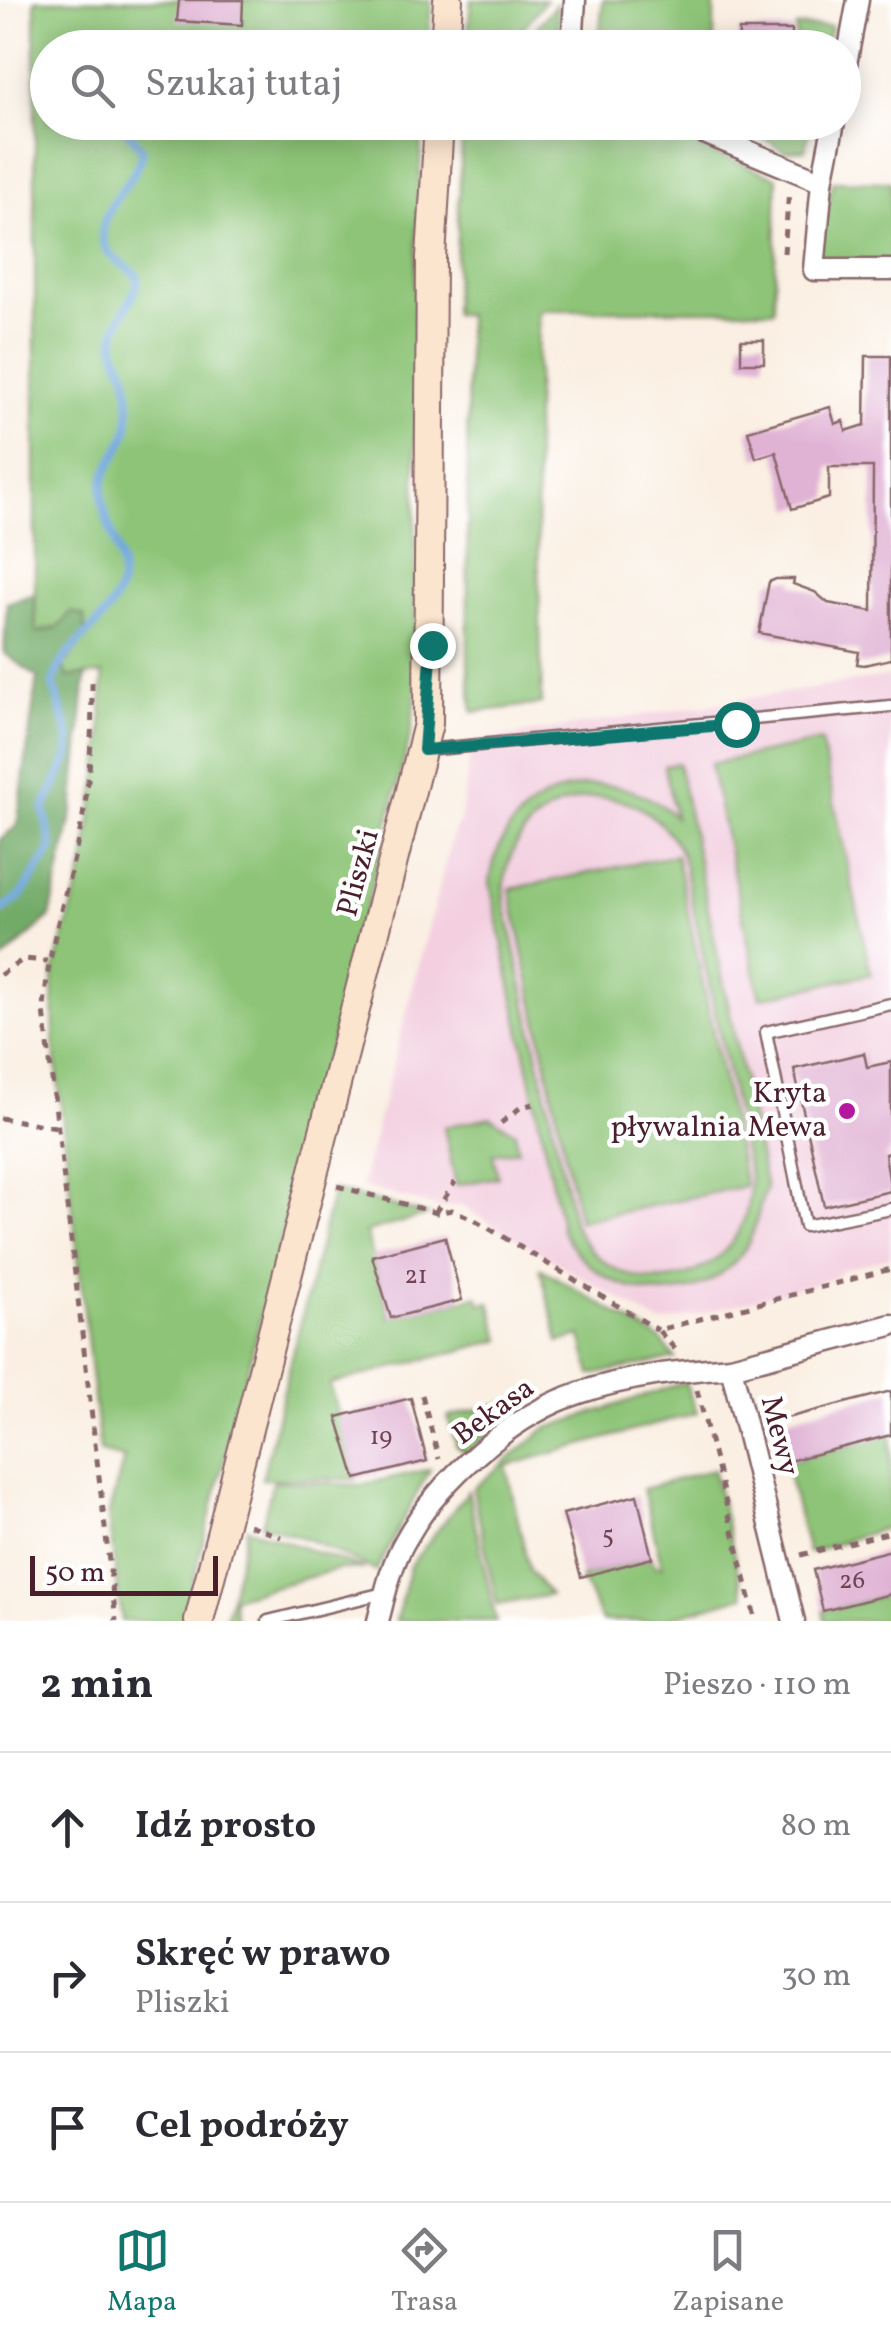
<!DOCTYPE html>
<html lang="pl">
<meta charset="utf-8">
<style>
body{margin:0;font-family:Vollkorn,serif;background:#f2f2f3;color:#2b2b33}
.scale{position:absolute;left:30px;bottom:25px;width:188px;box-sizing:border-box;padding-left:10px;border:5px solid #4a1f2b;border-top:0;font-size:28px;line-height:35px;white-space:nowrap;color:#4a1f2b;-webkit-text-stroke:8px #fff;paint-order:stroke}
.stop{position:absolute;width:30px;height:30px;margin:-22px;border:8px solid #0f766e;border-radius:50%;background:#fff}
.stop.end{background:#0f766e;border-color:#fff;box-shadow:0 2px 10px #0008}
.list{margin:0;padding:0;list-style:none}
h2{display:flex;justify-content:space-between;align-items:center;height:130px;margin:0;padding:0 40px;font-size:42px}
h2 small{font-size:32px;font-weight:400;color:#7c7c81}
.list li{display:grid;grid-template-columns:65px 1fr auto;gap:30px;align-items:center;box-sizing:border-box;height:150px;padding:0 40px;border-top:2px solid #e1e1e2}
.list b{display:block;font-size:38px;white-space:nowrap}
.list p{margin:0;font-size:32px;white-space:nowrap;color:#7c7c81}
.list em{font-size:32px;font-style:normal;color:#7c7c81}
.icon{flex:none;width:55px;height:55px;fill:none;stroke:currentColor;stroke-width:2;stroke-linecap:round;stroke-linejoin:round}
.map{position:relative;flex:none;width:891px;height:1621px;overflow:hidden}
.search{position:absolute;background:#fff;box-shadow:0 5px 25px #0003;left:30px;right:30px;top:30px;height:110px;display:flex;align-items:center;gap:25px;box-sizing:border-box;padding:0 35px;border-radius:55px;color:#7c7c81;font-size:38px}
.sheet{height:580px;background:#fff}
nav{display:flex;justify-content:space-around;align-items:center;box-sizing:border-box;height:140px;border-top:2px solid #e1e1e2;background:#fff;font-size:28px;color:#7c7c81}
nav a{display:grid;justify-items:center;gap:5px}
nav .on{color:#0f766e}
.map>svg:first-child{display:block}
.built{fill:#f3cfdf}
.green{fill:#8dc477;stroke:#6c7251;stroke-width:2.5;fill-rule:evenodd}
.forest{fill:#72aa68;stroke:#5e644a;stroke-width:2.5}
.lines{fill:none;stroke-linecap:round;stroke-linejoin:round}
.stream{stroke:#6fa6dd;stroke-width:8}
.building{fill:#e0b2d4}
.lane-casing{stroke:#88686b;stroke-width:15}
.street-casing{stroke:#88686b;stroke-width:25}
.secondary-casing{stroke:#88686b;stroke-width:32}
.path{stroke:#88686b;stroke-width:5;stroke-dasharray:8 8;stroke-linecap:butt}
.lane{stroke:#fff;stroke-width:10}
.street{stroke:#fff;stroke-width:20}
.secondary{stroke:#fce5cf;stroke-width:28}
.route{stroke:#0f766e;stroke-width:12}
.poi-dot{fill:#b5179e;stroke:#fff;stroke-width:4}
.labels{text-anchor:middle;dominant-baseline:central;stroke-width:9;stroke-linejoin:round;paint-order:stroke}
.number-label{font-size:25px;fill:#704455}
.street-label{font-size:30px;fill:#4a1f2b;stroke:#fff}
.poi-label{font-size:30px;fill:#4a1f2b;stroke:#fff;text-anchor:end}
</style>
<div class="map">
<svg width="891" height="1621" viewBox="0 0 891 1621">
<rect width="100%" height="100%" fill="#fff"/>
<filter id="ink" filterUnits="userSpaceOnUse"><feTurbulence type="fractalNoise" baseFrequency=".01" numOctaves="2"/><feDisplacementMap in="SourceGraphic" scale="20" xChannelSelector="R" yChannelSelector="G"/><feConvolveMatrix kernelMatrix="1 2 1 2 8 2 1 2 1" color-interpolation-filters="sRGB"/></filter>
<filter id="wash" filterUnits="userSpaceOnUse"><feTurbulence type="fractalNoise" baseFrequency=".0048" numOctaves="4" result="noise"/><feDisplacementMap in="SourceGraphic" scale="40" xChannelSelector="R" yChannelSelector="G"/><feGaussianBlur stdDeviation="2.25" result="paint"/><feColorMatrix in="noise" values="0 0 0 0 0 0 0 0 0 0 0 0 0 0 0 0 0 1.4 0 .05"/><feComposite in="paint" operator="in"/></filter>
<g filter="url(#wash)">
<rect width="100%" height="100%" fill="#faefe2"/>
<!-- built -->
<path class="built" d="M891,676V1257L841,1270L835,1278L662,1324L459,1205L443,1209L361,1186L454,829L460,823L472,742Z"/>
<!-- green -->
<g class="green">
<path d="M35,0H431L428,47L48,48V122L422,123L415,280L416,697L411,733L183,1621H122L108,1516L124,1458L100,1452L54,1044L53,975L83,870L101,755L103,674L67,677L63,667L85,638L59,627L35,633Z"/>
<path d="M471,0H546L507,47H467Z"/>
<path d="M603,0H714V47H598Z"/>
<path d="M556,4L561,47H521Z"/>
<path d="M831,26L826,47H796V27Z"/>
<path d="M792,122L811,123L805,150L784,151L758,134Z"/>
<path d="M463,123H635L777,177L774,310H539L535,418L542,704L473,712L468,666L467,315L453,314Z"/>
<path d="M833,181L891,182V267L815,259Z"/>
<path d="M821,741L871,974L760,998L710,764Z"/>
<path d="M678,763L766,1188C757,1209 757,1237 738,1258C686,1318 596,1295 562,1231L490,884C498,789 609,753 675,817L664,766ZM596,797C636,797 665,820 682,855L749,1174C759,1281 623,1321 574,1225L505,903C499,845 539,800 596,797Z"/>
<path d="M676,855L745,1186L579,1221L510,889Z"/>
<path d="M490,1117L515,1132L518,1150L493,1154L498,1177L456,1185L444,1127Z"/>
<path d="M333,1190L427,1215L366,1232L390,1318L478,1296L480,1304L490,1302L501,1340L330,1384L356,1479H262Z"/>
<path d="M540,1268L661,1340L675,1358L591,1375L581,1336L559,1342Z"/>
<path d="M685,1382L697,1413L506,1466L529,1570L550,1595L497,1605L473,1489L545,1429Z"/>
<path d="M528,1397L532,1400L465,1453L457,1447L448,1417Z"/>
<path d="M891,1435V1526L808,1553L785,1462Z"/>
<path d="M430,1469L376,1571L310,1540L262,1525L273,1481L359,1485Z"/>
<path d="M713,1469L744,1596L660,1621H602L581,1577L652,1558L654,1565L662,1567L643,1489Z"/>
<path d="M468,1491L496,1621H396L410,1566Z"/>
<path d="M247,1528L364,1569H339L232,1598L236,1621H225Z"/>
<path d="M891,1594V1621H825L823,1611Z"/>
</g>
<!-- forest -->
<path class="forest" d="M35,594L36,633L59,627L71,612L84,616L85,638L63,667L68,677L86,675L73,811L50,917L0,962V839L17,826L37,677L4,653L7,603Z"/>
<g class="lines">
<!-- stream -->
<g class="stream">
<path d="M115,48L116,42"/>
<path d="M0,912L21,896L52,848L44,808L69,757L70,738L53,684C62,645 106,628 119,590C130,559 103,527 102,494C101,469 122,453 127,431C130,417 131,383 124,370C118,356 113,350 115,334C119,314 137,297 138,278C131,266 115,263 108,252C85,216 139,184 142,150L121,122"/>
</g>
</g>
<g id="blocks">
<!-- building -->
<g class="building">
<path d="M179,0H243L242,25L177,21Z"/>
<path d="M739,30H792V48H738Z"/>
<rect x="741" y="340" width="23" height="23"/>
<path d="M866,356H891V659L864,665L857,664L859,652L759,633L769,582L776,579H794L793,584L815,592L828,603L872,611L873,467H829V498L792,509L776,452L756,458L748,431L830,407L835,424L843,421L846,431L865,425Z"/>
<path d="M864,1053L867,1067L891,1062V1152L885,1154L891,1191L824,1206L794,1069Z"/>
<path d="M445,1237L462,1300L391,1318L372,1256Z"/>
<path d="M891,1391V1435L785,1462L775,1421Z"/>
<path d="M411,1398L427,1461L356,1479L337,1417Z"/>
<path d="M637,1495L652,1558L581,1577L563,1514Z"/>
<path d="M891,1550V1594L823,1611L813,1570Z"/>
</g>
</g>
</g>
<g filter="url(#ink)">
<use href="#blocks" fill-opacity="0" stroke="#88686b" stroke-width="2.5"/>
<g class="lines">
<defs>
<g id="lane">
<path d="M425,750L891,706"/>
<path d="M891,1004L766,1032L805,1226L891,1209"/>
<path d="M268,1621L384,1593"/>
</g>
<g id="street">
<path d="M572,48L575,0"/>
<path d="M844,75L858,0"/>
<path d="M678,122L822,182"/>
<path d="M834,122L822,182L814,270H891"/>
<path d="M378,1621C385,1594 391,1565 405,1541C439,1479 512,1415 579,1393C629,1376 679,1371 731,1367"/>
<path d="M794,1621L731,1367L891,1325"/>
</g>
<g id="secondary">
<path d="M445,48L448,0"/>
<path d="M199,1621L428,724L431,258L439,122"/>
</g>
</defs>
<!-- lane casing -->
<use href="#lane" class="lane-casing"/>
<!-- street casing -->
<use href="#street" class="street-casing"/>
<!-- secondary casing -->
<use href="#secondary" class="secondary-casing"/>
<!-- path -->
<g class="path">
<path d="M784,253L789,190"/>
<path d="M92,682C92,728 91,775 82,821C70,886 47,945 44,1011L116,1621"/>
<path d="M0,975L24,959L47,961"/>
<path d="M0,1118L56,1127"/>
<path d="M501,1123L521,1107L533,1104"/>
<path d="M337,1186L437,1213L452,1210L475,1220L658,1330"/>
<path d="M435,1213L455,1182"/>
<path d="M675,1349L658,1330L891,1269"/>
<path d="M697,1390L756,1621"/>
<path d="M422,1395L439,1459"/>
<path d="M249,1525L281,1537"/>
<path d="M801,1555L891,1532"/>
</g>
<!-- lane -->
<use href="#lane" class="lane"/>
<!-- street -->
<use href="#street" class="street"/>
<!-- secondary -->
<use href="#secondary" class="secondary"/>
</g>
</g>
<g class="lines" filter="url(#ink)">
<!-- route -->
<path class="route" d="M432,645L424,750L736,724"/>
</g>
<!-- markers -->
<circle class="poi-dot" cx="847" cy="1111" r="10"/>
<g class="labels">
<!-- number labels -->
<g class="number-label">
<text x="416" y="1276">21</text>
<text x="381" y="1437">19</text>
<text x="608" y="1536">5</text>
<text x="852" y="1581">26</text>
</g>
<!-- street labels -->
<g class="street-label">
<text transform="translate(359 873) rotate(-75)">Pliszki</text>
<text transform="translate(494 1412) rotate(-36)">Bekasa</text>
<text transform="translate(779 1436) rotate(76)">Mewy</text>
</g>
<!-- poi labels -->
<g class="poi-label">
<text x="827" y="1094">Kryta<tspan x="827" dy="34">pływalnia Mewa</tspan></text>
</g>
</g>
</svg>
<div class="scale">50 m</div>
<div class="stop" style="left:736px;top:724px"></div>
<div class="stop end" style="left:432px;top:645px"></div>
<div class="search"><svg class="icon" aria-label="search" viewBox="0 0 24 24"><circle cx="10" cy="10" r="6"/><path d="M15 15l6 6"/></svg>Szukaj tutaj</div>
</div>
<section class="sheet">
<h2>2 min<small>Pieszo · 110 m</small></h2>
<ul class="list">
<li><svg class="icon" aria-label="ahead" viewBox="0 0 24 24"><path d="M12 20V5M6 11l6-6 6 6"/></svg><div><b>Idź prosto</b></div><em>80 m</em></li>
<li><svg class="icon" aria-label="right" viewBox="0 0 24 24"><path d="M7 20v-9h11M14 6l5 5-5 5"/></svg><div><b>Skręć w prawo</b><p>Pliszki</p></div><em>30 m</em></li>
<li><svg class="icon" aria-label="arrive" viewBox="0 0 24 24"><path d="M6 21V4h12l-3 4 3 4H6"/></svg><div><b>Cel podróży</b></div></li>
</ul>
</section>
<nav>
<a class="on"><svg class="icon" aria-label="map" viewBox="0 0 24 24"><path d="M3 6l6-2 6 2 6-2v14l-6 2-6-2-6 2zM9 4v14M15 6v14"/></svg>Mapa</a>
<a><svg class="icon" aria-label="directions" viewBox="0 0 24 24"><path d="M12 3l9 9-9 9-9-9zM9 14v-3h6M13 9l2 2-2 2"/></svg>Trasa</a>
<a><svg class="icon" aria-label="saved" viewBox="0 0 24 24"><path d="M7 4h10v16l-5-4-5 4z"/></svg>Zapisane</a>
</nav>
